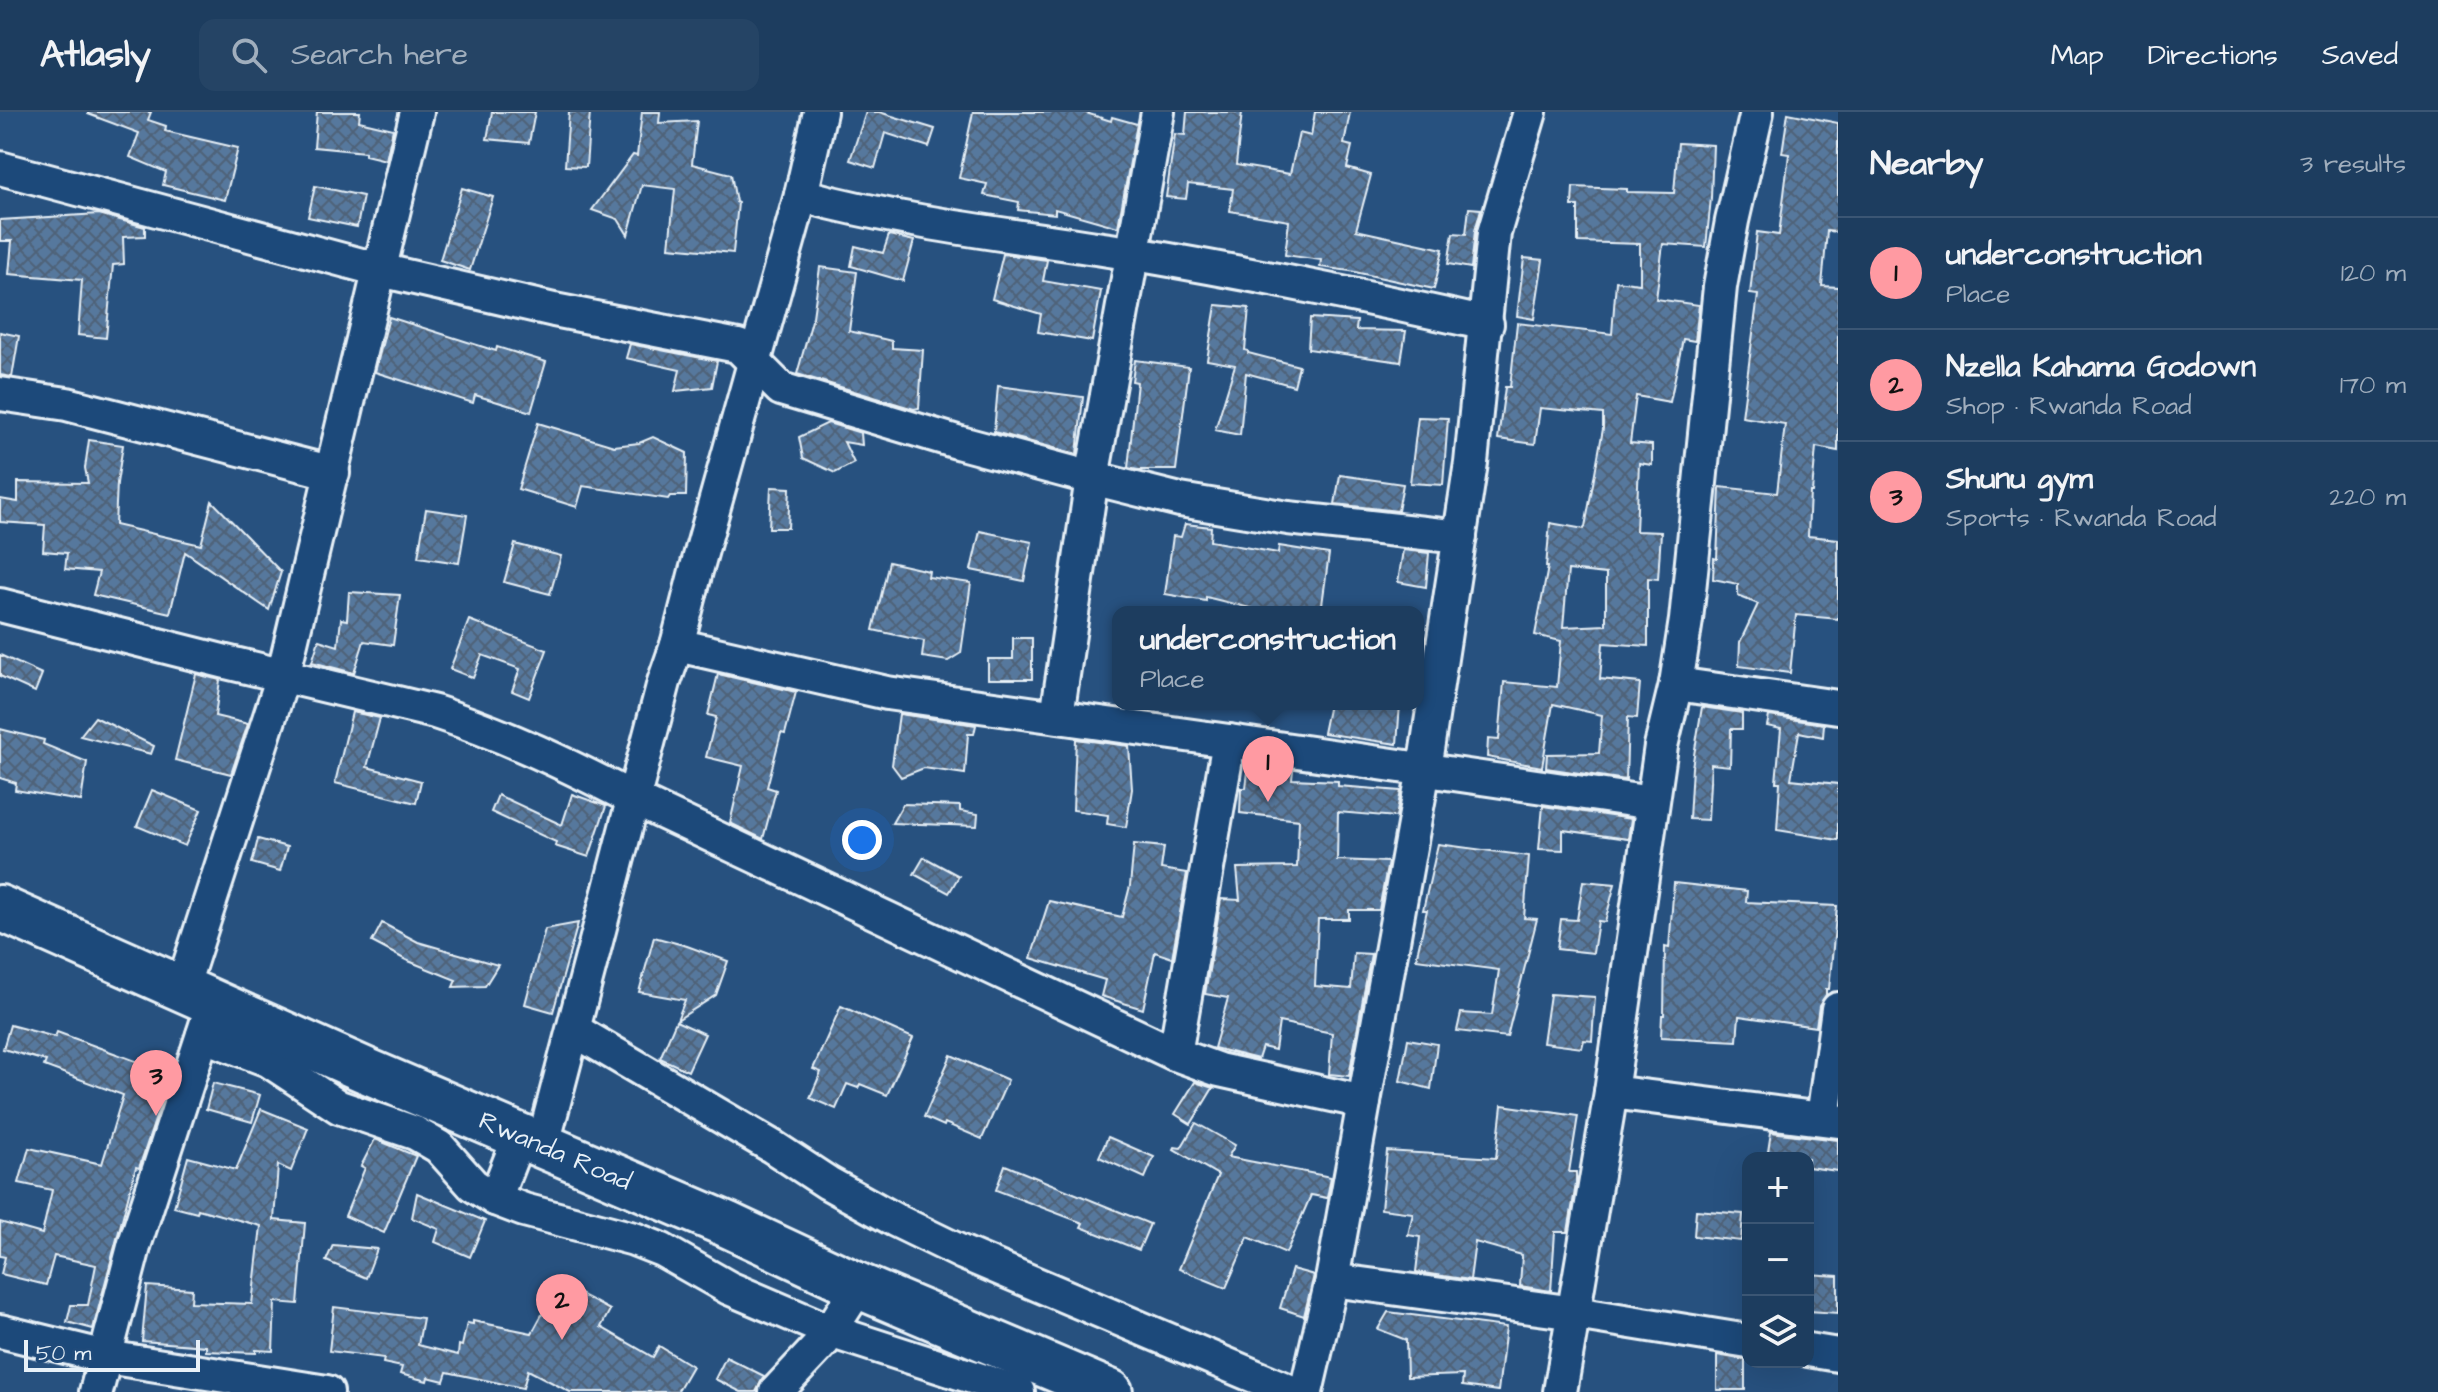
<!DOCTYPE html>
<meta charset="utf-8">
<style>
body{margin:0;font-family:"Architects Daughter",sans-serif;background:#254465;color:#f1f3f6}
.controls{position:absolute;right:24px;bottom:24px;display:grid;overflow:hidden;border-radius:16px;box-shadow:0 8px 32px #0002}
.controls button{width:72px;height:72px;display:grid;place-items:center;padding:0;border:0;border-bottom:2px solid #3b5674;background:#1d3d5f;color:#f1f3f6;font:40px sans-serif}
.scale{position:absolute;left:24px;bottom:20px;width:176px;box-sizing:border-box;padding-left:8px;border:4px solid #e8f1f8;border-top:0;font-size:22px;line-height:28px;white-space:nowrap;color:#e8f1f8;-webkit-text-stroke:6px #1f4a7a;paint-order:stroke}
.you{position:absolute;left:862px;top:728px;width:28px;height:28px;margin:-20px;border:6px solid #fff;border-radius:50%;background:#1a73e8;box-shadow:0 0 0 12px #1a73e833}
.badge{display:grid;place-items:center;width:52px;height:52px;border-radius:50%;background:#ff9aa2;color:#111;font-size:26px;font-weight:700}
.pin{position:absolute;translate:-50% -66px;filter:drop-shadow(0 2px 4px #0008)}
.pin::after{content:'';position:absolute;top:42px;width:28px;height:24px;background:inherit;clip-path:polygon(0 0,100% 0,50% 100%)}
.popup{position:absolute;left:1112px;top:494px;width:312px;height:104px;box-sizing:border-box;display:grid;place-content:center;border-radius:16px;background:#1d3d5f;filter:drop-shadow(0 2px 6px #0005);font-size:26px;white-space:nowrap;color:#a0aebd}
.popup b{font-size:30px;color:#f1f3f6}
.popup::after{content:'';position:absolute;left:50%;top:100%;margin-left:-16px;border:16px solid transparent;border-top-color:#1d3d5f}
.list{margin:0;padding:0;list-style:none}
h2{display:flex;justify-content:space-between;align-items:center;height:104px;margin:0;padding:0 32px;font-size:34px}
h2 small{font-size:26px;font-weight:400;color:#a0aebd}
.list li{display:grid;grid-template-columns:52px 1fr auto;gap:24px;align-items:center;box-sizing:border-box;height:112px;padding:0 32px;border-top:2px solid #3b5674}
.list b{display:block;font-size:30px;white-space:nowrap}
.list p{margin:0;font-size:26px;white-space:nowrap;color:#a0aebd}
.list em{font-size:26px;font-style:normal;color:#a0aebd}
.icon{flex:none;width:44px;height:44px;fill:none;stroke:currentColor;stroke-width:2;stroke-linecap:round;stroke-linejoin:round}
.map{position:relative;flex:none;width:1838px;height:1280px;overflow:hidden}
header{display:flex;align-items:center;gap:48px;box-sizing:border-box;height:112px;padding:0 40px;background:#1d3d5f;border-bottom:2px solid #3b5674}
header strong{font-size:38px}
nav{display:flex;gap:44px;margin-inline-start:auto;font-size:28px}
.search{width:560px;height:72px;background:#254465;display:flex;align-items:center;gap:20px;box-sizing:border-box;padding:0 28px;border-radius:16px;color:#a0aebd;font-size:30px}
main{display:flex}
aside{flex:1;background:#1d3d5f}
.map>svg:first-child{display:block}
.building{fill:url(#building-cross-hatch);stroke:#e8f1f8;stroke-width:2;fill-rule:evenodd}
.lines{fill:none;stroke-linecap:round;stroke-linejoin:round}
.minor-casing{stroke:#e8f1f8;stroke-width:38}
.highway-casing{stroke:#e8f1f8;stroke-width:50}
.minor{stroke:#1f4a7a;stroke-width:32}
.highway{stroke:#1f4a7a;stroke-width:44}
.labels{text-anchor:middle;dominant-baseline:central;stroke-width:6;stroke-linejoin:round;paint-order:stroke}
.street-label{font-size:26px;fill:#e8f1f8;stroke:#1f4a7a}
</style>
<header>
<strong>Atlasly</strong>
<div class="search"><svg class="icon" aria-label="search" viewBox="0 0 24 24"><circle cx="10" cy="10" r="6"/><path d="M15 15l6 6"/></svg>Search here</div>
<nav><a>Map</a><a>Directions</a><a>Saved</a></nav>
</header>
<main>
<div class="map">
<svg width="1838" height="1280" viewBox="0 0 1838 1280">
<defs>
<pattern id="building-cross-hatch" width="8" height="8" patternUnits="userSpaceOnUse" patternTransform="scale(2)"><rect width="8" height="8" fill="#57789d"/><path d="M0 0l8 8M0 8l8-8" fill="none" stroke="#4f6278"/></pattern>
</defs>
<rect width="100%" height="100%" fill="#27517f"/>
<filter id="ink" filterUnits="userSpaceOnUse"><feTurbulence type="fractalNoise" baseFrequency=".0125" numOctaves="2"/><feDisplacementMap in="SourceGraphic" scale="16" xChannelSelector="R" yChannelSelector="G"/><feConvolveMatrix kernelMatrix="1 2 1 2 8 2 1 2 1" color-interpolation-filters="sRGB"/></filter>
<g filter="url(#ink)">
<!-- building -->
<g class="building">
<path d="M88,0H151L148,8L166,14L165,19L238,36L225,88L163,73L166,60L130,45L139,21L88,2Z"/>
<path d="M317,0H360L359,9L393,17L386,48L365,43V40L314,35Z"/>
<path d="M492,0H535L529,31L487,27Z"/>
<path d="M569,0H590L586,55L565,54Z"/>
<path d="M642,0H660L659,11L697,9L692,52L731,62L736,90L738,91L733,141L669,135L675,77L642,73L628,123L618,107L592,98L633,43L637,44Z"/>
<path d="M866,0H879L935,17L929,35L885,21L875,56L850,48Z"/>
<path d="M973,0H1083L1111,9L1112,5L1137,12L1118,115L1055,97V102L1018,98L1019,90L984,83L987,72L959,66Z"/>
<path d="M1187,0H1242L1236,53L1290,62L1299,21L1311,24L1315,0H1350L1344,32L1352,34L1347,56L1371,63L1356,118L1443,137L1434,177L1350,159L1320,155L1321,148L1285,143L1289,109L1230,99L1233,77L1188,72L1186,87L1166,85L1175,22L1185,23Z"/>
<path d="M1788,1L1838,11V120L1827,119L1822,174L1838,175V339L1816,335L1812,380H1810L1808,424L1838,427V507L1796,503L1790,561L1739,554L1740,530L1758,492L1738,484V472L1713,467L1714,446L1717,447L1720,375L1777,381L1785,312L1742,305L1758,183L1750,182L1757,120L1779,123L1789,42L1782,41Z"/>
<path d="M1678,31L1713,33L1711,86L1706,135L1663,132L1656,187L1699,193L1695,229L1683,227L1670,290L1636,284L1630,331L1652,333V353L1639,351L1636,419L1661,420L1658,467L1648,466V534L1603,531L1600,567L1640,571L1637,606L1628,605L1626,668L1546,656L1547,642L1599,641L1602,603L1553,592L1542,655L1487,645L1488,627L1499,628L1504,570L1557,575L1561,529L1535,523L1548,455H1546L1550,411L1584,417L1585,415L1603,317V302L1540,296L1535,332L1498,327L1505,275H1510L1517,211L1612,222L1616,169L1640,172V132L1578,130V94H1572L1573,75L1627,77V80L1674,81ZM1568,458L1606,462V513L1563,515Z"/>
<path d="M315,74L363,84L357,115L308,105Z"/>
<path d="M462,76L493,85L470,158L440,148Z"/>
<path d="M1469,96L1481,97L1475,119L1471,156L1448,152L1453,121L1466,122Z"/>
<path d="M99,102L145,115V124L123,125L124,152L113,153L106,226L78,223L82,168L9,162L12,129H0V108Z"/>
<path d="M889,123L914,129L903,169L851,154L855,134L883,141Z"/>
<path d="M1003,142L1047,148L1043,169L1101,179L1092,229L1038,220L1041,202L992,187Z"/>
<path d="M1524,146L1543,148L1534,207L1517,204Z"/>
<path d="M820,155L857,160L849,219L892,229V236L923,238L919,296L914,297L797,262L813,205Z"/>
<path d="M1216,193L1249,196L1245,238L1248,239V241L1299,254L1294,274L1246,261L1240,323L1215,318L1235,253L1207,248Z"/>
<path d="M389,205L496,239L497,235L546,250L531,300L475,283L473,291L375,260Z"/>
<path d="M1310,206L1357,209L1356,218L1406,219L1401,250L1308,237Z"/>
<path d="M0,220L19,224L12,265L0,263Z"/>
<path d="M630,232L717,249L712,275L675,279L680,258L626,246Z"/>
<path d="M1135,248L1189,255L1176,358H1138L1128,356L1137,270L1132,269Z"/>
<path d="M998,274L1083,285L1077,342L994,320Z"/>
<path d="M1418,305L1448,306L1443,373L1410,371Z"/>
<path d="M538,311L614,334L639,331L653,325L687,341L686,384H670L668,387L583,374L577,395L518,377Z"/>
<path d="M828,311L861,321L862,333L844,330L854,351L835,361L803,346L799,325Z"/>
<path d="M89,328L123,333L117,371L115,413L201,433L212,389L281,460L269,498L185,440L170,501L93,483L99,460L65,457L67,441L43,439L45,413L0,410V387L18,390V370L88,371L85,356Z"/>
<path d="M1340,363L1403,372L1398,399L1335,392Z"/>
<path d="M771,375L790,376L788,416H769Z"/>
<path d="M426,397L467,403L459,451L418,445Z"/>
<path d="M1185,412L1211,415L1210,429L1278,441L1279,434L1329,442L1321,500H1286L1262,497V499L1206,485V489L1165,482L1173,424L1181,425Z"/>
<path d="M980,419L1032,430L1024,469L971,458Z"/>
<path d="M515,432L561,444L550,482L504,470Z"/>
<path d="M1403,438L1429,441L1426,475L1398,470Z"/>
<path d="M889,450L929,459L928,465L971,471L961,541L948,549L922,545L924,529L873,518Z"/>
<path d="M349,480L400,483L393,533L364,529L354,561L312,550L319,528L338,534L341,507L347,508Z"/>
<path d="M469,508L547,538L529,586L512,579L520,557L482,543L473,566L450,557Z"/>
<path d="M1013,526H1032V567H988V547H1013Z"/>
<path d="M0,543L42,562L35,580L0,564Z"/>
<path d="M196,562L220,568L215,604L248,612L231,662L175,648Z"/>
<path d="M718,562L796,580L785,622L781,621L767,675L776,678L763,727L730,711L743,654L706,645L716,605L708,603Z"/>
<path d="M1329,592H1400L1397,632L1323,621Z"/>
<path d="M1702,595L1742,601V617H1731L1730,654L1711,652L1708,708L1689,707L1692,655Z"/>
<path d="M352,600L380,606L367,655L421,669L416,691L335,671Z"/>
<path d="M899,602L976,613L974,622H968L965,662L924,656L901,665L892,653Z"/>
<path d="M1769,604L1824,612L1823,625L1799,620L1791,667L1838,672V728L1777,718L1780,670H1776L1781,617L1767,614Z"/>
<path d="M95,605L154,634L151,642L80,624Z"/>
<path d="M0,617L44,628L43,632L87,650L81,689L15,678L16,671L0,666Z"/>
<path d="M1076,627L1129,634L1132,677L1126,715L1107,712L1108,703L1073,698Z"/>
<path d="M1249,651L1293,658L1292,667L1338,669V674L1401,679L1396,705L1338,700L1337,748L1388,750L1379,798H1349V807H1318L1315,874L1351,877L1354,841L1371,842L1349,964L1329,962L1332,921L1279,910L1275,938L1262,935L1258,947L1214,936L1228,886L1205,882L1221,787L1240,788L1237,756L1297,755L1299,708L1240,701L1241,676H1246Z"/>
<path d="M152,678L201,698L185,734L137,714Z"/>
<path d="M572,682L606,694L589,745L555,734L556,730L491,700L498,683L562,713Z"/>
<path d="M903,692L960,694V699L978,702L977,714L892,711Z"/>
<path d="M1543,694L1631,707L1628,727L1563,718V738L1539,737Z"/>
<path d="M258,727L287,735L280,759L252,751Z"/>
<path d="M1134,732L1164,735L1161,757L1187,761L1172,846L1155,840L1143,897L1101,884L1105,868L1031,846L1049,789L1122,805L1130,774Z"/>
<path d="M1438,732L1529,744L1524,806L1537,807L1507,925L1457,919L1461,901L1492,903L1499,858L1416,847L1427,798H1423Z"/>
<path d="M924,745L959,764L949,781L914,762Z"/>
<path d="M1583,769L1615,772L1605,810L1598,809L1593,841L1557,837L1561,807L1577,808Z"/>
<path d="M1674,771L1747,779L1746,790L1837,794L1829,877H1826V883L1819,894L1816,915L1739,904L1737,929L1661,925L1662,903H1664L1665,835L1669,836Z"/>
<path d="M382,811L418,830L498,853L485,874L453,875L456,868L406,848L372,830Z"/>
<path d="M578,811L553,900L525,892L545,817Z"/>
<path d="M654,825L687,834L728,849L716,883L677,908L685,888L639,880Z"/>
<path d="M1550,882L1595,885L1592,929L1584,928L1582,936L1543,931Z"/>
<path d="M841,894L913,926L887,983L860,972L858,976L847,972L836,997L810,986L821,960L813,957Z"/>
<path d="M676,909L705,922L688,959L660,946Z"/>
<path d="M10,913L55,925L57,920L160,958L156,978L164,981L139,1056L136,1055L93,1217L67,1210L71,1193H88L96,1153L54,1144L46,1173L1,1162L5,1145L0,1144V1110L42,1122L52,1078L19,1071L29,1036L102,1052L123,983L44,954L46,949L3,937Z"/>
<path d="M1408,927L1437,932L1431,977L1400,969Z"/>
<path d="M951,943L1008,968L982,1027L945,1011L944,1014L924,1005Z"/>
<path d="M1195,970L1213,976L1191,1012L1175,1002Z"/>
<path d="M213,971L260,983L252,1010L206,997Z"/>
<path d="M1502,993L1578,1004L1569,1060H1576V1072L1568,1120H1555L1551,1179L1520,1174L1522,1143L1475,1130L1470,1168L1416,1160L1420,1125L1408,1123L1413,1101L1381,1097L1387,1039L1496,1046Z"/>
<path d="M261,997L308,1016L291,1059L278,1053L274,1108L305,1111L298,1192L275,1190L273,1239L256,1238V1241L206,1239V1234L142,1229L147,1174L192,1177L191,1190L252,1192L261,1114L198,1097L197,1101L174,1095L188,1045L236,1058Z"/>
<path d="M1196,1011L1235,1033L1228,1045L1331,1065L1327,1086L1311,1083L1286,1141L1248,1125L1226,1176L1179,1157L1218,1063L1174,1037L1175,1035L1181,1036Z"/>
<path d="M1771,1020L1838,1028V1059L1808,1055V1046H1767Z"/>
<path d="M1108,1025L1154,1045L1145,1066L1099,1045Z"/>
<path d="M375,1027L416,1044L384,1121L345,1104L365,1056L361,1054Z"/>
<path d="M1005,1053L1150,1112L1139,1138L1081,1115L1083,1111L996,1078Z"/>
<path d="M417,1081L485,1109L470,1145L435,1130L439,1117L412,1106Z"/>
<path d="M1696,1098L1743,1102L1741,1129L1694,1124Z"/>
<path d="M333,1133L377,1137L366,1166L326,1149Z"/>
<path d="M1292,1157L1314,1163L1304,1204L1280,1196Z"/>
<path d="M1808,1162L1838,1164V1201L1808,1199Z"/>
<path d="M559,1171L610,1198L601,1215L653,1245L659,1234L692,1254L677,1280H570L528,1258L523,1276L447,1260L444,1269L428,1265L427,1269L400,1262L402,1255L383,1251L384,1246L329,1239L334,1195L423,1206L418,1233L458,1243L459,1233L462,1234L467,1211L473,1212V1209L532,1221Z"/>
<path d="M1388,1200L1506,1215L1498,1279L1462,1274L1463,1263L1407,1265L1406,1228L1378,1217Z"/>
<path d="M1717,1243L1745,1248V1278H1717Z"/>
<path d="M726,1245L764,1264L756,1280H741L715,1267Z"/>
</g>
<g class="lines">
<defs>
<g id="minor">
<path d="M0,56L380,158L554,198L738,234L781,277L957,330L1092,366L1180,388L1288,406L1460,425"/>
<path d="M801,83C911,113 1023,124 1135,142C1253,162 1370,186 1487,212"/>
<path d="M0,282L67,292L333,361"/>
<path d="M0,493L226,550L435,600C506,623 568,653 634,687L1175,942L1219,958L1364,990"/>
<path d="M677,533L887,581L1229,629L1652,691"/>
<path d="M1676,572L1838,595"/>
<path d="M1057,604L1092,366L1158,0"/>
<path d="M182,876L283,564L417,0"/>
<path d="M574,918L773,1035L828,1071L895,1108L963,1141L1292,1280"/>
<path d="M203,923L268,948L339,995L415,1021L439,1035L473,1073L495,1087L524,1098L634,1127L662,1138L729,1176L830,1219L1018,1280"/>
<path d="M1175,942L1229,629"/>
<path d="M1611,980L1838,1009"/>
<path d="M1823,1006L1838,897"/>
<path d="M543,1032L664,570L677,533L696,459L801,83L820,0"/>
<path d="M495,1087L520,1023"/>
<path d="M1332,1168L1575,1201L1748,1229"/>
<path d="M0,1219L106,1245L327,1280"/>
<path d="M1808,1238L1838,1243"/>
<path d="M96,1280L135,1131L209,904"/>
<path d="M776,1280L823,1230L859,1174"/>
<path d="M1306,1280L1332,1168L1424,657L1471,351L1494,121L1530,0"/>
<path d="M1560,1280L1611,980L1661,634L1676,572L1686,508L1720,175L1732,109L1757,0"/>
</g>
<g id="highway">
<path id="s1" d="M0,796L365,958L726,1112L859,1174L1110,1280"/>
</g>
</defs>
<!-- minor casing -->
<use href="#minor" class="minor-casing"/>
<!-- highway casing -->
<use href="#highway" class="highway-casing"/>
<!-- minor -->
<use href="#minor" class="minor"/>
<!-- highway -->
<use href="#highway" class="highway"/>
</g>
</g>
<g class="labels">
<!-- street labels -->
<g class="street-label">
<text stroke="none"><textPath href="#s1" startOffset="606">Rwanda Road</textPath></text>
</g>
</g>
</svg>
<div class="controls">
<button>+</button>
<button>−</button>
<button><svg class="icon" aria-label="layers" viewBox="0 0 24 24"><path d="M12 4l9 5-9 5-9-5zM3 14l9 5 9-5"/></svg></button>
</div>
<div class="scale">50 m</div>
<div class="you"></div>
<div class="pin badge" style="left:1268px;top:690px">1</div>
<div class="popup"><b>underconstruction</b>Place</div>
<div class="pin badge" style="left:562px;top:1228px">2</div>
<div class="pin badge" style="left:156px;top:1004px">3</div>
</div>
<aside>
<h2>Nearby<small>3 results</small></h2>
<ul class="list">
<li><span class="badge">1</span><div><b>underconstruction</b><p>Place</p></div><em>120 m</em></li>
<li><span class="badge">2</span><div><b>Nzella Kahama Godown</b><p>Shop · Rwanda Road</p></div><em>170 m</em></li>
<li><span class="badge">3</span><div><b>Shunu gym</b><p>Sports · Rwanda Road</p></div><em>220 m</em></li>
</ul>
</aside>
</main>
